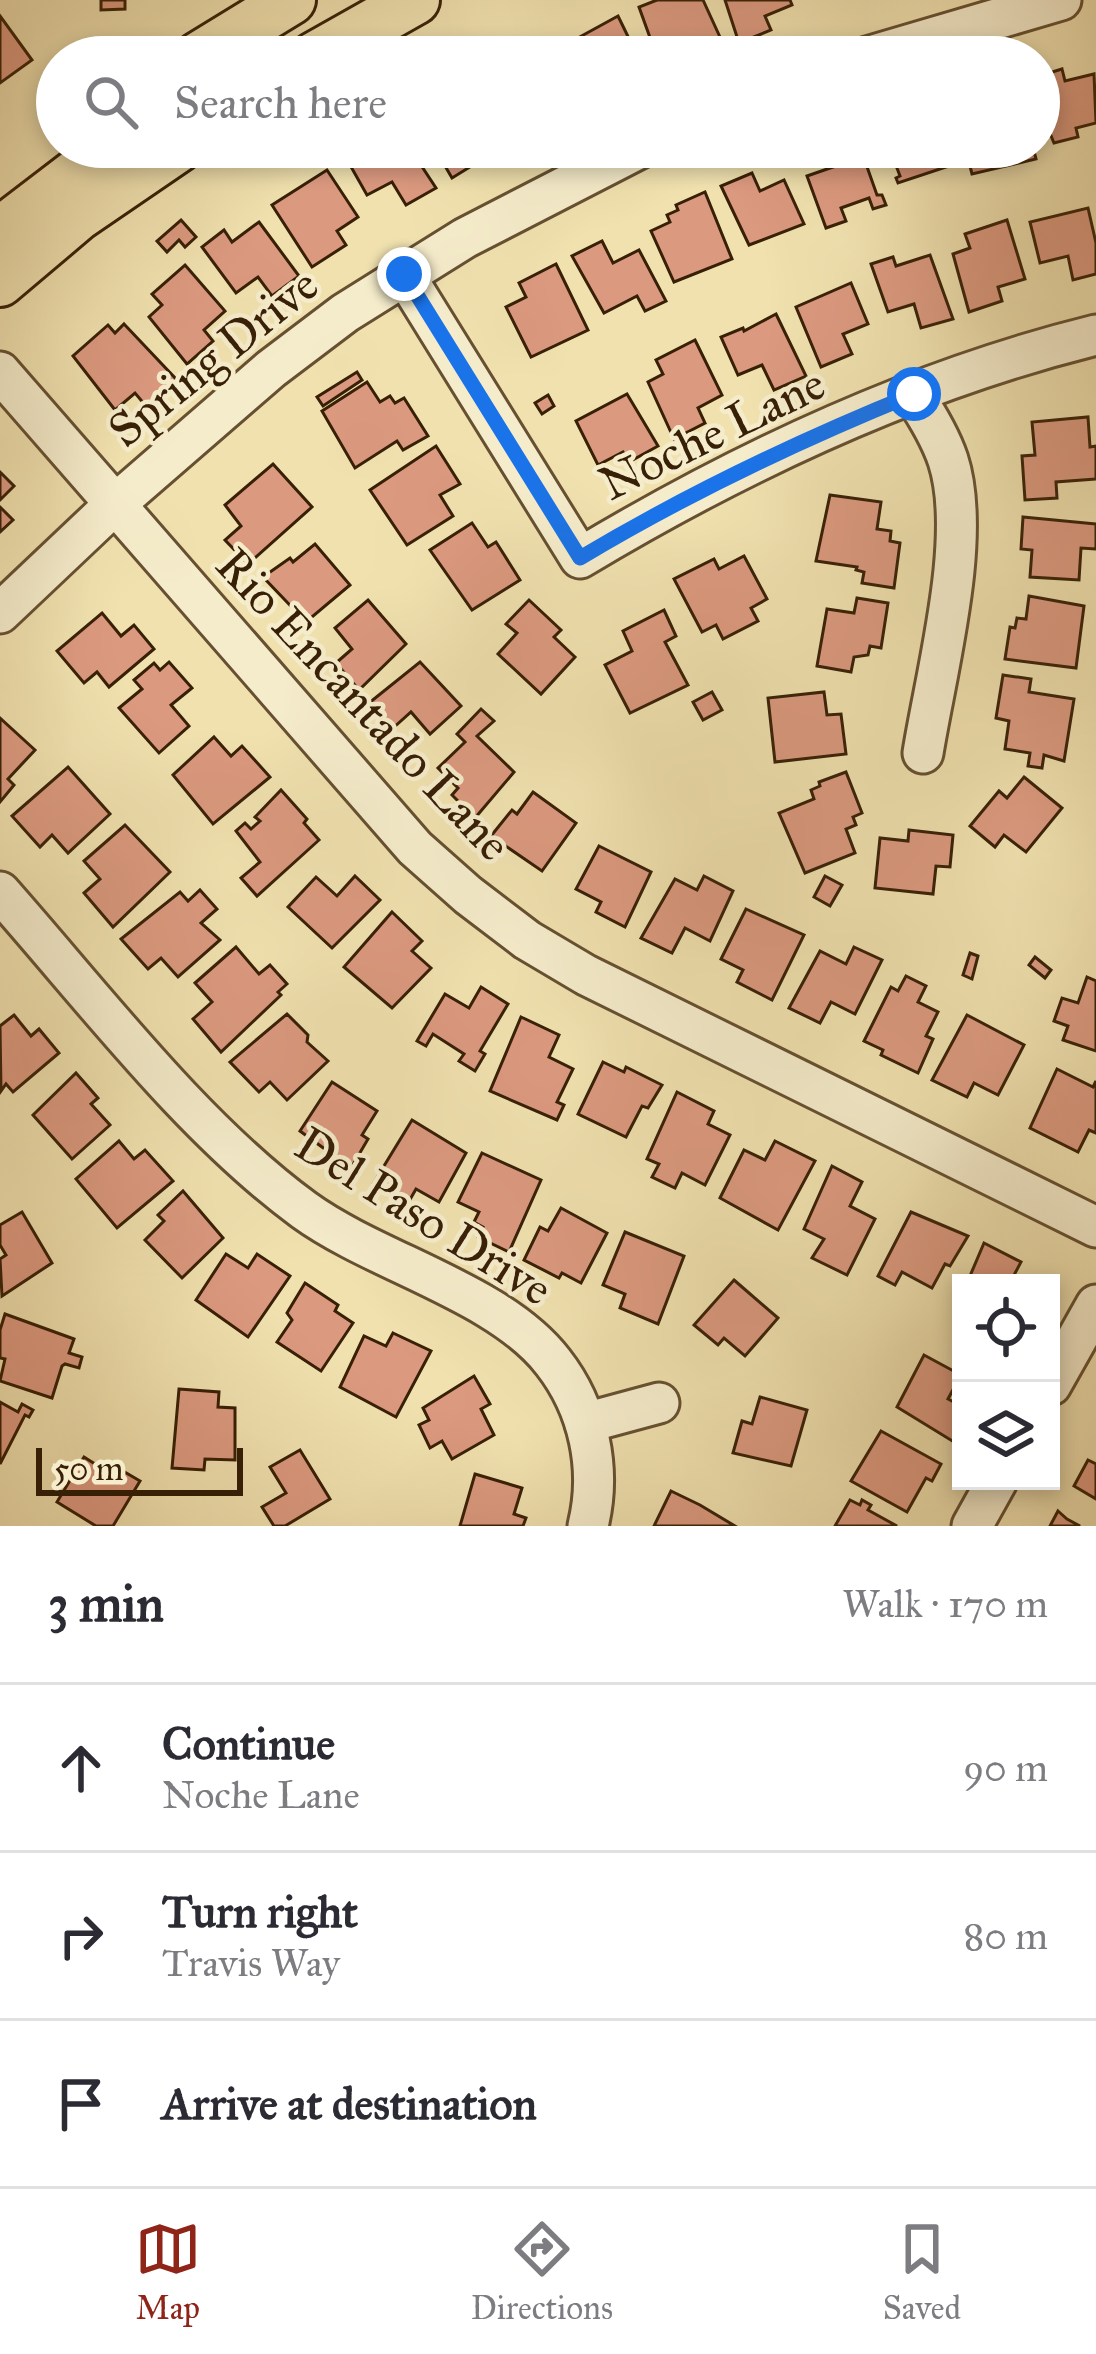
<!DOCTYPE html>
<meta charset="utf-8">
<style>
body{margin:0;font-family:"IM FELL Great Primer",serif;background:#f7f7f7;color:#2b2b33}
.controls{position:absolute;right:36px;bottom:36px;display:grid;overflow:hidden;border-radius:0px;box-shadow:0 6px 18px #0003}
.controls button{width:108px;height:108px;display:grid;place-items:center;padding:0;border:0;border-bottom:3px solid #e1e1e2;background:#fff;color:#2b2b33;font:60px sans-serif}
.scale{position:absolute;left:36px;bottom:30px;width:207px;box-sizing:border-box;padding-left:12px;border:6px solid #382007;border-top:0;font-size:33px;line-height:42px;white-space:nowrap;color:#382007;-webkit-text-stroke:9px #f5eccb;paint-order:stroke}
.stop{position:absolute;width:36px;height:36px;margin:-27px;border:9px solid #1a73e8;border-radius:50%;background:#fff}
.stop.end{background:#1a73e8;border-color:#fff;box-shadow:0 3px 12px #0008}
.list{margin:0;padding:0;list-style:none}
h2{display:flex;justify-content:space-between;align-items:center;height:156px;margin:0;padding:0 48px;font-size:51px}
h2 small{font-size:39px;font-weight:400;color:#7c7c81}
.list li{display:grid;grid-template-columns:78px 1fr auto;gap:36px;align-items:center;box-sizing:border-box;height:168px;padding:0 48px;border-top:3px solid #e1e1e2}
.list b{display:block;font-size:45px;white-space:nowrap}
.list p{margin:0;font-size:39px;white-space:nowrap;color:#7c7c81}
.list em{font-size:39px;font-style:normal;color:#7c7c81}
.icon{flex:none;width:66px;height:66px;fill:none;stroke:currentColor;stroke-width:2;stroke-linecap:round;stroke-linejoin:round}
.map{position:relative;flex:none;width:1096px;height:1526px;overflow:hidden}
.search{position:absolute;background:#fff;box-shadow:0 6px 18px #0003;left:36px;right:36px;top:36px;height:132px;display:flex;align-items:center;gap:30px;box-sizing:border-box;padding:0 42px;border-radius:66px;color:#7c7c81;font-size:45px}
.sheet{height:660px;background:#fff}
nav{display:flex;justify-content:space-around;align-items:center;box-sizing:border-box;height:168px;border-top:3px solid #e1e1e2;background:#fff;font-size:33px;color:#7c7c81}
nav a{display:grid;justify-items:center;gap:6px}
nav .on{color:#8f2418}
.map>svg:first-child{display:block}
.building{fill:#db997f;stroke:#382007;stroke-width:3}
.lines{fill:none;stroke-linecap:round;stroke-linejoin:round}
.minor-casing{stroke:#665031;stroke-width:45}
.major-casing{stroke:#382007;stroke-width:54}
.minor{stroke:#f5eccb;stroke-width:39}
.major{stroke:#f0e1af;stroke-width:48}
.route{stroke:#1a73e8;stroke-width:15}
.labels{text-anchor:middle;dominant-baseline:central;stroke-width:9;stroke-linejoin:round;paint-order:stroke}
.street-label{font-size:48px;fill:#382007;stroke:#f5eccb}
</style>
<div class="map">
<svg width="1096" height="1526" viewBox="0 0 1096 1526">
<rect width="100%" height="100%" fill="#f0e1af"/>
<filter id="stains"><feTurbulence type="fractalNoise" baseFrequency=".00167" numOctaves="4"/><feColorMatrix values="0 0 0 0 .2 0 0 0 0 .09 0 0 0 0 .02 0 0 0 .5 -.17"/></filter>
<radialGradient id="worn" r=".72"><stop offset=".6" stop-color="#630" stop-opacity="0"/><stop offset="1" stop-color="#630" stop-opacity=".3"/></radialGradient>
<!-- building -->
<g class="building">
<path d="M101,0H125V9L101,10Z"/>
<path d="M657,0H703L725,48L699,57H684L682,50L657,57L639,7Z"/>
<path d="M725,0H790L792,5L765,16L771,30L739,43Z"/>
<path d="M0,16L32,60L0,83Z"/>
<path d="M618,16L637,55L571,57L565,45Z"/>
<path d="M1062,69L1065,81L1094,74L1096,123L1076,128L1078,137L1054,143L1044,119L1039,121V76Z"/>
<path d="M370,147H409L436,188L406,205L392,182L367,195L346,158Z"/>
<path d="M434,147H475L471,149L478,162L452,178Z"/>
<path d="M826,147H860L877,195H882L886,205L873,209L869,198L841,208L846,221L826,228L807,176L833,167Z"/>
<path d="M882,147H946L952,165L898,183L896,178L900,176L892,155L885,157Z"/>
<path d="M965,147H1033L1036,159L972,174Z"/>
<path d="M327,170L358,217L337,231L346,245L312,267L272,205Z"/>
<path d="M752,173L760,191L784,180L804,224L749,245L721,186Z"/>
<path d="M705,192L732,259L674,282L651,231L670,222L667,215L678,210L676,205Z"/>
<path d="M1088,208L1096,243V274L1073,280L1068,256L1040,263L1030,222Z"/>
<path d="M181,220L196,237L185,247L179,240L167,252L157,241Z"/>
<path d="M1007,220L1025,279L998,287L1002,301L969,312L953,254L970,248L965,234Z"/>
<path d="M259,222L299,276L272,296L258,277L236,293L202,247L224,230L232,242Z"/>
<path d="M602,241L613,263L639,250L666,301L645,311L637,296L604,313L572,256Z"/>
<path d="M930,255L953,319L921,328L914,304L888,312L871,264L893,257L896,266Z"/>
<path d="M556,264L588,330L531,357L506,307L526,297L519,283Z"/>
<path d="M185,265L225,311L204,330L213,341L187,364L149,317L162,305L152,294Z"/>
<path d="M851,283L868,324L843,334L852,354L821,367L796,307Z"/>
<path d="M776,314L806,376L774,390L762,365L738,375L721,337L743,328L744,331Z"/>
<path d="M124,324L176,379L146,406L135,393L115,410L73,356L108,325L115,333Z"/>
<path d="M695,340L722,395L698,408L705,423L674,439L648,382L663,374L656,360Z"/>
<path d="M357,372L362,380L323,406L317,397Z"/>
<path d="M367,382L380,402L390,396L395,403L404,398L428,436L403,450L397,441L355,468L322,411Z"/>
<path d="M627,394L658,446L629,462L623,452L598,465L576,421Z"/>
<path d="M548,395L554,406L542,414L535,403Z"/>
<path d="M1088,417L1090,447L1096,446V479L1056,482L1057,498L1025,500L1022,456L1035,455L1032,422Z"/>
<path d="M436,446L460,484L440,495L453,516L407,545L370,490Z"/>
<path d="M273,464L312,507L248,564L225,540L241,526L225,505Z"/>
<path d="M0,472L14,486L0,500Z"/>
<path d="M830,495L881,502L877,529L891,531L890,541L900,543L894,588L862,583L864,572L856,570L857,567L816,561Z"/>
<path d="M0,507L13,520L0,532Z"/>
<path d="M1023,517L1096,524V549L1081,548L1079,580L1030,577L1032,550L1021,549Z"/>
<path d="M472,523L488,547L496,542L520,580L472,610L430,550Z"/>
<path d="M315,544L350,585L306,622L263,577L290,558L293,562Z"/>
<path d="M744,556L767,599L751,608L758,621L723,639L716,625L702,632L674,579L714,559L719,569Z"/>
<path d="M1029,596L1084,606L1076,668L1005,659L1010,627L1015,628L1017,618L1026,619Z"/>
<path d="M857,598L888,603L881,648L870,646L868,655L854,657L851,672L817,666L827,609L854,613Z"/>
<path d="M368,600L406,644L359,690L336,663L352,649L335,628Z"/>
<path d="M529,600L561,630L554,637L575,657L541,694L498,654L517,633L506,624Z"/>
<path d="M664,610L676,636L665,642L688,685L630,713L605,665L632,651L623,631Z"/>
<path d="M102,613L121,636L134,625L154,649L109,687L97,672L84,683L57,651Z"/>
<path d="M169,662L192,688L171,705L189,726L159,753L119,708L142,689L134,680L154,663L160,670Z"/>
<path d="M420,662L461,706L430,734L411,712L392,729L369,703Z"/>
<path d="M1003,675L1031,679L1029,692L1074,699L1064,761L1044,755L1042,768L1028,766L1030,753L1005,749L1009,721L996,718Z"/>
<path d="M712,692L722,710L703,720L693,702Z"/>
<path d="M824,692L827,715L841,714L846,754L775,762L768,698Z"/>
<path d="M481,709L494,721L477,736L514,772L475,818L452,795L458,788L438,768L465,742L457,734Z"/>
<path d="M0,718L35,750L8,779L14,785L0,802Z"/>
<path d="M214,737L231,756L242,746L270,777L213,824L173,775Z"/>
<path d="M68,767L110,814L68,853L52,835L40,847L12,816Z"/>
<path d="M846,772L862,813L853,817L856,825L846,829L855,853L805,873L779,813L814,799L811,790L820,786L819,782Z"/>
<path d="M1024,777L1062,808L1026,852L1004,835L995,847L970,826L999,791L1007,798Z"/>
<path d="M281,790L307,819L304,823L319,840L257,896L241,878L260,862L236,831L245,823L251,829L260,821L255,817Z"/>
<path d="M533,792L576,823L542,871L491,836L512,810L517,814Z"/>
<path d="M125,825L170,872L113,927L84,893L100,879L84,861Z"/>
<path d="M909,830L953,835L950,867L936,866L933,894L875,888L880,838L908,841Z"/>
<path d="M599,846L651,872L625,927L596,912L601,902L576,889Z"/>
<path d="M355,876L380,900L332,948L288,907L316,877L337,896Z"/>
<path d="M704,876L733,891L710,941L685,928L672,953L641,938L675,879L697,890Z"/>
<path d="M825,876L842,885L830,906L814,897Z"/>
<path d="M200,890L217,909L201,923L220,940L178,977L161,958L148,969L121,939L180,892L188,901Z"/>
<path d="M746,909L804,935L772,1000L737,982L743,970L721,959Z"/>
<path d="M392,912L422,941L412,951L431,968L392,1008L344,967Z"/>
<path d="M236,947L259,974L270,965L287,984L278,992L281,995L221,1052L193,1019L212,1002L195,983Z"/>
<path d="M854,947L882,960L855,1014L831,1002L820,1023L789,1008L820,951L846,964Z"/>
<path d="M970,953L978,956L972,979L963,975Z"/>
<path d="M1035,957L1051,970L1045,978L1029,965Z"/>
<path d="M906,976L926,986L918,1002L938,1012L926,1036L933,1039L918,1073L881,1055L883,1050L864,1041L891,987L898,991Z"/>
<path d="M1087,977L1096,981V1051L1063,1040L1068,1026L1054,1021L1062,998L1078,1003Z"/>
<path d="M481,987L508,1004L480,1051L485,1054L475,1071L459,1061L464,1054L433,1034L426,1046L417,1041L445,994L469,1008Z"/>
<path d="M287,1014L308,1035L307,1042L328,1061L287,1100L270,1082L259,1092L230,1062Z"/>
<path d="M14,1015L31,1036L39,1029L59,1053L13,1092L6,1084L1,1091L0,1026Z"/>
<path d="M967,1015L1024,1045L998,1095L974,1083L967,1097L932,1080Z"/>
<path d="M521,1017L559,1035L549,1057L573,1069L557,1102L564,1105L557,1120L490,1091Z"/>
<path d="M603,1062L624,1072L626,1067L662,1085L648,1108L642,1106L626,1137L578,1114Z"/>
<path d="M1057,1069L1093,1087L1096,1081V1133L1089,1130L1078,1152L1030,1128Z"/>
<path d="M76,1073L98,1098L91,1104L110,1125L72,1159L33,1115Z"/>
<path d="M332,1082L377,1111L362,1135L368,1139L351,1168L300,1131Z"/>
<path d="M677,1092L714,1111L708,1124L730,1135L705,1185L682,1173L675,1188L652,1177L659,1164L647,1159Z"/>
<path d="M412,1120L466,1153L439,1202L416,1189L408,1203L373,1184Z"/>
<path d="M119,1141L134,1159L145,1150L173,1181L117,1228L76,1179Z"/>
<path d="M775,1141L815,1161L778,1230L720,1198L744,1150L765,1160Z"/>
<path d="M482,1153L541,1180L509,1252L478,1237L483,1227L474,1222L479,1212L458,1202Z"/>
<path d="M832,1166L862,1182L850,1206L875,1219L847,1275L812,1258L824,1239L804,1229Z"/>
<path d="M183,1191L223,1238L182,1278L145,1240L164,1221L158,1215Z"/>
<path d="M561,1208L607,1233L581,1283L562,1273L559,1278L524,1260L540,1227L548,1231Z"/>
<path d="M22,1212L52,1263L2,1296L0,1259L6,1255L0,1245V1225Z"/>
<path d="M911,1212L968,1236L950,1266L945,1264L932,1288L902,1272L895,1285L878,1276Z"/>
<path d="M625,1232L684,1256L658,1324L620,1308L625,1294L603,1285Z"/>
<path d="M984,1243L1021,1262L1013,1277L1025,1283H967Z"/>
<path d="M226,1254L248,1268L257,1254L290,1276L248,1337L196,1300Z"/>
<path d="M734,1280L778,1318L745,1356L724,1338L718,1345L694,1325Z"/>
<path d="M305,1283L338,1305L335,1311L353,1323L321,1371L277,1342L292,1320L287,1313Z"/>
<path d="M5,1314L74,1339L69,1353L82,1357L79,1368L65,1364L62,1366L52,1398L0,1381L5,1359L0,1358V1330Z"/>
<path d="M393,1333L431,1351L396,1417L340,1387L364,1336L386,1346Z"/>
<path d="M924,1355L961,1375L948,1399L961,1406V1429L954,1442L897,1407Z"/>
<path d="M474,1376L490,1404L481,1409L494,1435L452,1459L442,1441L430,1448L419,1425L429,1420L423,1408Z"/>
<path d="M179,1389L219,1392L218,1407L235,1408V1460L205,1459L204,1470L172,1468Z"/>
<path d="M760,1397L807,1410L791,1466L733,1453L742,1421L752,1424Z"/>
<path d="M0,1402L18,1412L22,1404L33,1410L29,1417L25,1415L0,1464Z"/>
<path d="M881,1431L941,1464L932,1481L926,1478L907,1512L851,1481Z"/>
<path d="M300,1450L330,1499L285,1526H274L262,1507L286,1493L270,1467Z"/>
<path d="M84,1457L106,1471L111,1464L140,1481L113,1526H96L57,1502Z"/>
<path d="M1088,1460L1096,1464V1499L1074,1486Z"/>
<path d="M475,1474L522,1488L514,1514L526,1518L523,1526H460Z"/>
<path d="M671,1491L700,1505L735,1526H654Z"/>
<path d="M850,1500L860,1505L862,1500L871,1505L868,1510L897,1526H835Z"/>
<path d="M1058,1511L1067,1519L1080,1526H1050Z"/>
</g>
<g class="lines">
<defs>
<g id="minor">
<path d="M867,57L1061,0"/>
<path d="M404,274L580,558C740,462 914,380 1096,335"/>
<path d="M0,372L415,848L468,895L527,940L586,975L1096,1227"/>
<path d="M913,394C927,415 940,436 948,460C973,537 936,672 923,753"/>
<path d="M0,613L113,506L271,369L345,313L465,238L642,147"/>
<path d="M0,892C93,997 192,1128 304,1210C377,1263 499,1292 553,1362C589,1408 602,1469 588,1526"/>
<path d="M1051,1385L1096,1305"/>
<path d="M585,1423L659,1403"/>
<path d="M972,1526L997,1481"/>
</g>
<g id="major">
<path d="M198,57L291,0"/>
<path d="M314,57L415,0"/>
<path d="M0,232L111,147"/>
<path d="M0,282L78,216L179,147"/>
</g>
</defs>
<!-- minor casing -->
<use href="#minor" class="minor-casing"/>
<!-- major casing -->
<use href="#major" class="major-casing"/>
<!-- minor -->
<use href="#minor" class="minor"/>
<!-- major -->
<use href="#major" class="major"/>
</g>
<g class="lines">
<!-- route -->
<path class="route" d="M404,274L580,558C687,494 798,441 914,394"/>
</g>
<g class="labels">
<!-- street labels -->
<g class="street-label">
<text transform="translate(213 357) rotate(-39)">Spring Drive</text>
<text transform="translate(712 433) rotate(-26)">Noche Lane</text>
<text transform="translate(364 704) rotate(47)">Rio Encantado Lane</text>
<text transform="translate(424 1216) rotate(32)">Del Paso Drive</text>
</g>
</g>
<rect width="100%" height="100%" filter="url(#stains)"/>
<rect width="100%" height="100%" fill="url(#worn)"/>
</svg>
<div class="controls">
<button><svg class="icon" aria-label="locate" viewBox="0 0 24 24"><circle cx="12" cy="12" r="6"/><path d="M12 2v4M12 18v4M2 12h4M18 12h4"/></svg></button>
<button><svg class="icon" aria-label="layers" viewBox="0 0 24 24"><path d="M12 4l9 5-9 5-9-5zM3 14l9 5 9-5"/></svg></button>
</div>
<div class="scale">50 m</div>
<div class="stop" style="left:914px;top:394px"></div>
<div class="stop end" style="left:404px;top:274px"></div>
<div class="search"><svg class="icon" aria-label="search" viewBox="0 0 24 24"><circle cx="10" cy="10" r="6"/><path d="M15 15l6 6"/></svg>Search here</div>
</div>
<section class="sheet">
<h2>3 min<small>Walk · 170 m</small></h2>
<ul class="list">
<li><svg class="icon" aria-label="ahead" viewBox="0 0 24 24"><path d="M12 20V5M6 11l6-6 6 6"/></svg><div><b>Continue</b><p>Noche Lane</p></div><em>90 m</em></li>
<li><svg class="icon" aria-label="right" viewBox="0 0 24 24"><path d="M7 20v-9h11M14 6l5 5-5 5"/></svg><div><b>Turn right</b><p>Travis Way</p></div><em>80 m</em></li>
<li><svg class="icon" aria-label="arrive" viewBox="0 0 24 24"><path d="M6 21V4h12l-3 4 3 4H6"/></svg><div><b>Arrive at destination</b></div></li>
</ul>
</section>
<nav>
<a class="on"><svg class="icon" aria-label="map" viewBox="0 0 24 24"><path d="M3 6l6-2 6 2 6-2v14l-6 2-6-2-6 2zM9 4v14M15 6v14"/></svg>Map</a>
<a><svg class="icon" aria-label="directions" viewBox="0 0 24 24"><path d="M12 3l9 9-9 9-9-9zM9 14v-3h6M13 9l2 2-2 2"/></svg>Directions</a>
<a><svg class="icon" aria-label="saved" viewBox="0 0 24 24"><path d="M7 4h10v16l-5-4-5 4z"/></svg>Saved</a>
</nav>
